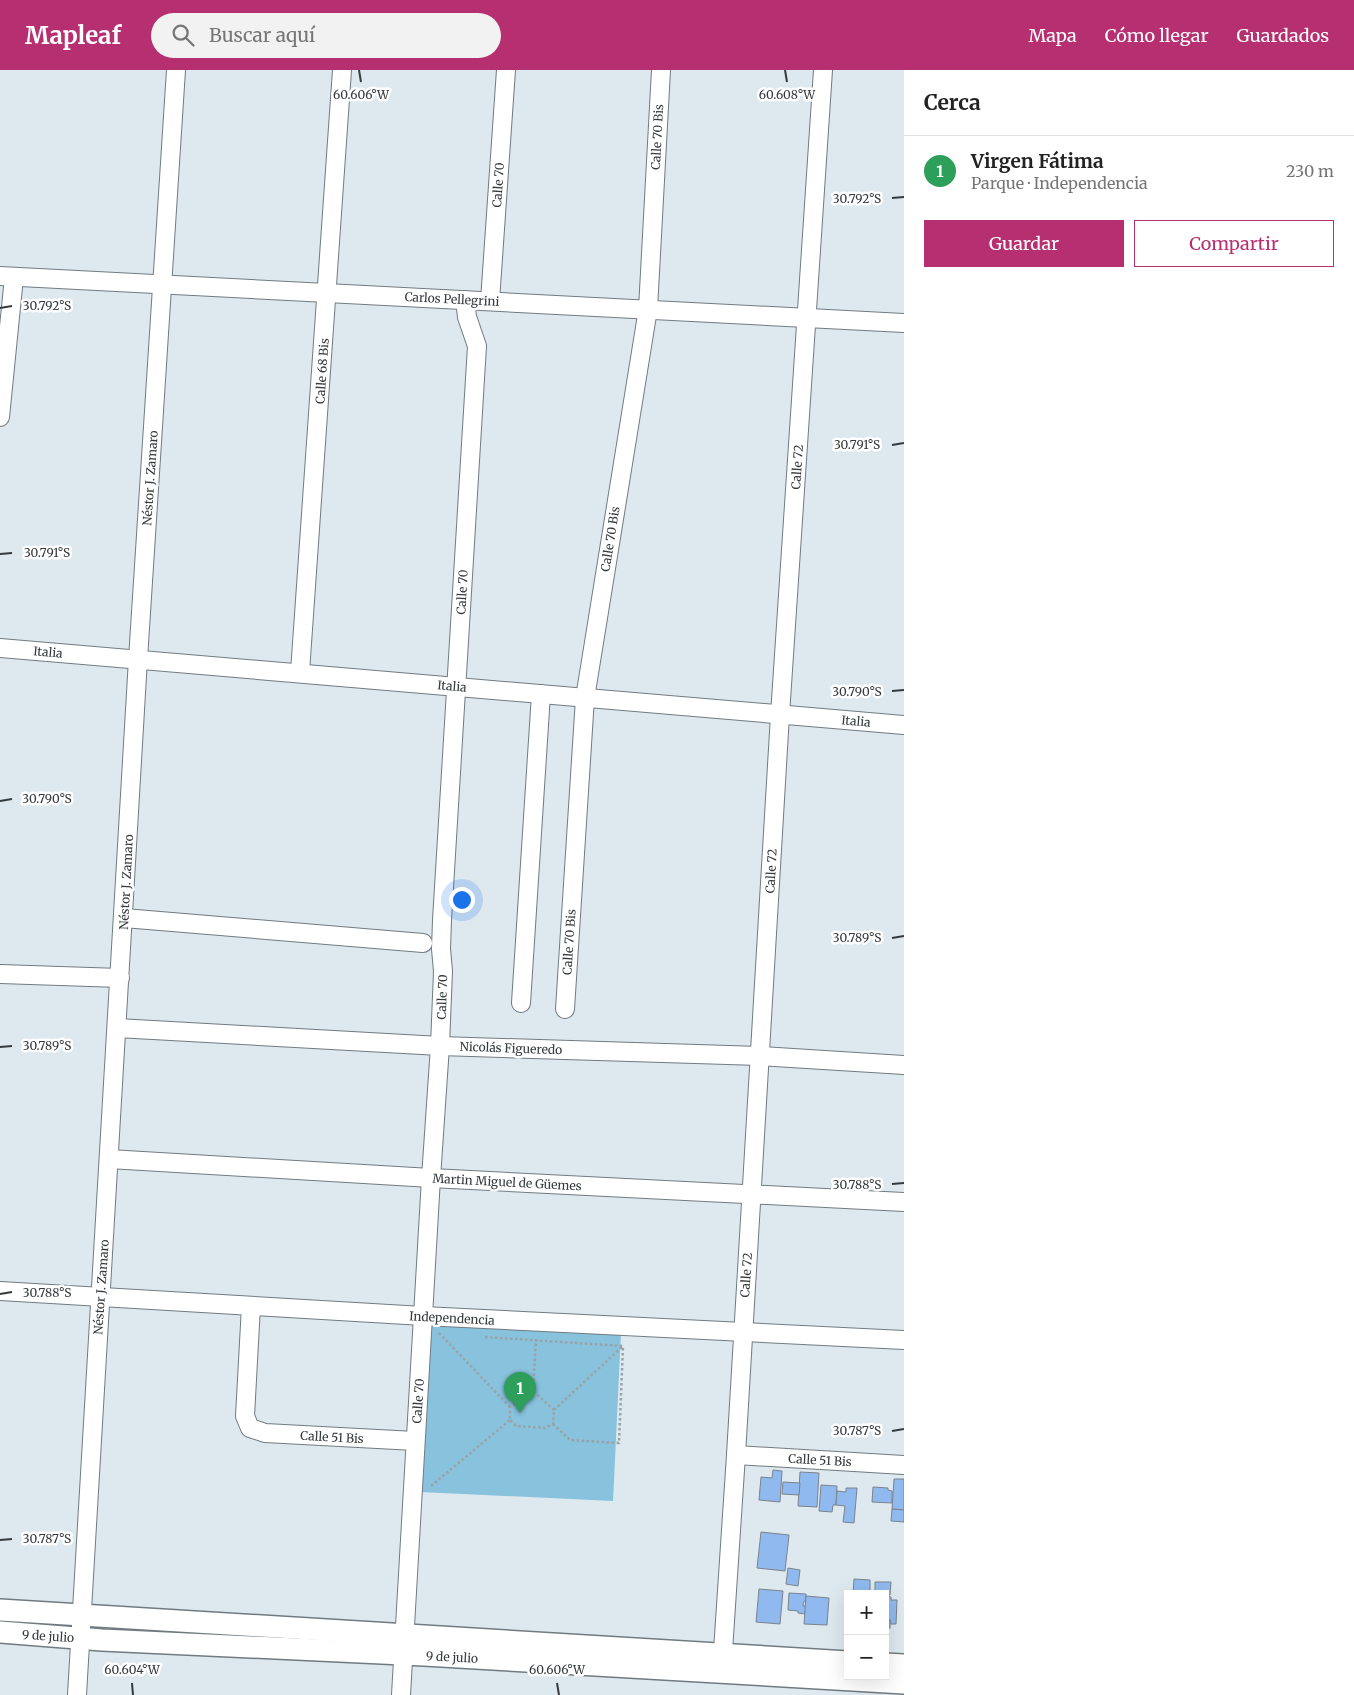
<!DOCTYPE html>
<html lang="es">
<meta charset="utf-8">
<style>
body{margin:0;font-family:Merriweather,serif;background:#f2f2f2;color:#222}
.controls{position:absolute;right:15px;bottom:15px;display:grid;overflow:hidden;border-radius:0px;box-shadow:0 5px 20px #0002}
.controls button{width:45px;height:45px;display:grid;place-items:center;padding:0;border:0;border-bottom:1px solid #e0e0e0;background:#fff;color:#222;font:25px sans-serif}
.you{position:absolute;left:461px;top:829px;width:18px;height:18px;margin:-12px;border:4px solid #fff;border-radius:50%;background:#1a73e8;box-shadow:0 0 0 8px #1a73e833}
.badge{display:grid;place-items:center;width:32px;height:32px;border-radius:50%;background:#b63071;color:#fff;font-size:16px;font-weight:700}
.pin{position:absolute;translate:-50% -41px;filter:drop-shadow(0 1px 2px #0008)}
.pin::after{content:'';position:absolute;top:26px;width:18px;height:15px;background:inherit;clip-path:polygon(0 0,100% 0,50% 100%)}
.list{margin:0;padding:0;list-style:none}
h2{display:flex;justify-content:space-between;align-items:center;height:65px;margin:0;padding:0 20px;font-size:21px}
h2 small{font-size:16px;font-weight:400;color:#767676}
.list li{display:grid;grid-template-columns:32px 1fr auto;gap:15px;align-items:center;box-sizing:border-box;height:70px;padding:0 20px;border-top:1px solid #e0e0e0}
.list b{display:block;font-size:19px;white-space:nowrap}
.list p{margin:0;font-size:16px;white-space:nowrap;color:#767676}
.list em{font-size:16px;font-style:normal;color:#767676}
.actions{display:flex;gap:10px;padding:15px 20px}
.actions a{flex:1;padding:11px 0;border:1px solid #b63071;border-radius:0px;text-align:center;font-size:18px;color:#b63071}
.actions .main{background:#b63071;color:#fff}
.icon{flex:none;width:28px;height:28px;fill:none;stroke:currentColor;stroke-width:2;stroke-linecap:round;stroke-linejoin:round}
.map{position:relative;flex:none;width:904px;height:1625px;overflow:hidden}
header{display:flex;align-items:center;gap:30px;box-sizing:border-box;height:70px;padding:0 25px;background:#b63071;color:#fff}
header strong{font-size:24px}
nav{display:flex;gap:28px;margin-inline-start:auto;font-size:18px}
.search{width:350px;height:45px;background:#f2f2f2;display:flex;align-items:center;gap:12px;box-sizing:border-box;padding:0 18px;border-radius:28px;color:#767676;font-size:19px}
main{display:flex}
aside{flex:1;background:#fff}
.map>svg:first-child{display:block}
.green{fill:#88c2dd}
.building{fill:#90baef;stroke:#7b828b}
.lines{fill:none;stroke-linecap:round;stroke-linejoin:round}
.minor-casing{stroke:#707b81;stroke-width:20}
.major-casing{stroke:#707b81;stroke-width:24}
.path{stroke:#99a3a7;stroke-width:2.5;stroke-dasharray:2.5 2.5;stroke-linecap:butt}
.minor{stroke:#fff;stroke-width:18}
.major{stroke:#fff;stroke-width:21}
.ticks{fill:none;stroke:#353a3c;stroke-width:2}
.labels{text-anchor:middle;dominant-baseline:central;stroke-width:5;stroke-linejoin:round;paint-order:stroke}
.street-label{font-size:12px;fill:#353a3c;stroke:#fff}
.ticks-label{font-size:12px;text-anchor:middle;fill:#353a3c;stroke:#fff;stroke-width:5;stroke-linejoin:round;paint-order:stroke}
</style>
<header>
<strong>Mapleaf</strong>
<div class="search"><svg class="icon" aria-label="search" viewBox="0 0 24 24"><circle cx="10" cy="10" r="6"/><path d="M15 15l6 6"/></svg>Buscar aquí</div>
<nav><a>Mapa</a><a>Cómo llegar</a><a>Guardados</a></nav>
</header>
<main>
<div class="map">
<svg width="904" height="1625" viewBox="0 0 904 1625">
<rect width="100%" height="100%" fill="#dde9ef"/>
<!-- green -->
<path class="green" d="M428,1252L621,1263L613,1431L420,1422Z"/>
<!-- building -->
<g class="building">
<path d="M773,1400L782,1401L780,1432L759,1430L761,1407L772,1408Z"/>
<path d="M800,1402L819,1403L817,1437L798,1436Z"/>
<path d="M894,1409H904V1440L892,1439Z"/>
<path d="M783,1412L800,1413L799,1425L782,1424Z"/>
<path d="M821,1415L837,1416L836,1435H833L832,1442L819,1441Z"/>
<path d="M873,1417L888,1418V1420L892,1421V1433L872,1432Z"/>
<path d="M846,1418H857L854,1453L843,1452L845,1436L836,1435L837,1421L846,1422Z"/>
<path d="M892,1439L904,1440V1452L891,1451Z"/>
<path d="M761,1462L789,1465L785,1501L757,1498Z"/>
<path d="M788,1498L800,1500L798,1516L786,1514Z"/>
<path d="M854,1509L870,1510V1524H853Z"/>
<path d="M875,1512H891L890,1525L875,1524Z"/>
<path d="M759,1519L783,1521L780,1554L756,1552Z"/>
<path d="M789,1523L806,1524V1532L804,1531L803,1536H806L805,1544L798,1543V1541L788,1540Z"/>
<path d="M806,1526L829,1528L827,1555L804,1554Z"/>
<path d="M885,1526L891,1527V1530H897L896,1554H890V1550H885Z"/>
<rect x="885" y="1550" width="5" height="8"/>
</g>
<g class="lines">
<defs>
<g id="minor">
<path d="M0,206L904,253"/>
<path d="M490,231L506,0"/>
<path d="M0,347L14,207"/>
<path d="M0,578L904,655"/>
<path d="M300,602L342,0"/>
<path d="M124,848L423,873"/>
<path d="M0,904L120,908"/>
<path d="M521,933L541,624"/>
<path d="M565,939L585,628L648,239L661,0"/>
<path d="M117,958L440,976L760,986L904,995"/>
<path d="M109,1089L431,1108L904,1132"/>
<path d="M0,1221L423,1246L904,1270"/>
<path d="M251,1236L245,1346L250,1358L265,1363L415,1371"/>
<path d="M736,1385L904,1395"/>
<path d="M722,1596L736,1385L780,645L823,0"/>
<path d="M77,1625L138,589L176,0"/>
<path d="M401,1625L431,1108L440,976L443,901L441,879L442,850L477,276L467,247L465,230"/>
</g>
<g id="major">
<path d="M0,1540L848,1592"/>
<path d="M0,1562L102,1570L424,1585L904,1613"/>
<path d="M885,1594L904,1595"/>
</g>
</defs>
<!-- minor casing -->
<use href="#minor" class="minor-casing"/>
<!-- major casing -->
<use href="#major" class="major-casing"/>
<!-- path -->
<g class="path">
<path d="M439,1263L510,1337"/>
<path d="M485,1267L623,1276"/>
<path d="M533,1321L536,1270"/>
<path d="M554,1340L533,1321L510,1337V1350L516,1356L545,1358L553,1354L554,1340L623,1276"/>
<path d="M553,1354L570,1370L619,1373L623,1276"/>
<path d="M431,1416L510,1350"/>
</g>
<!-- minor -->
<use href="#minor" class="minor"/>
<!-- major -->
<use href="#major" class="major"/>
</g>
<!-- ticks -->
<path class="ticks" d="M359,0L361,12M785,0L787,12M892,128L904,127M0,238L12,236M892,375L904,373M0,484L12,483M892,621L904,620M0,731L12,729M892,868L904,866M0,977L12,976M892,1114L904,1113M0,1224L12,1222M892,1361L904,1359M0,1470L12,1469M132,1613L133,1625M557,1613L559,1625"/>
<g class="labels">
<!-- street labels -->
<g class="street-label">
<text transform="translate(657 67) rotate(-87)">Calle 70 Bis</text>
<text transform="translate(498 115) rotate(-86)">Calle 70</text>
<text transform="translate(452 229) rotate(3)">Carlos Pellegrini</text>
<text transform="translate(322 301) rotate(-86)">Calle 68 Bis</text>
<text transform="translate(797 397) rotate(-86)">Calle 72</text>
<text transform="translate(150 408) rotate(-86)">Néstor J. Zamaro</text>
<text transform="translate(610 469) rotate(-81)">Calle 70 Bis</text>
<text transform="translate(462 522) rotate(-87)">Calle 70</text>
<text transform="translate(48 582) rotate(5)">Italia</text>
<text transform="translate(452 616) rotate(5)">Italia</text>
<text transform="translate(856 651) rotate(5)">Italia</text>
<text transform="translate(771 801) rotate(-87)">Calle 72</text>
<text transform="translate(126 812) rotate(-87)">Néstor J. Zamaro</text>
<text transform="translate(569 872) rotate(-86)">Calle 70 Bis</text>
<text transform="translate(442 927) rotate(-88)">Calle 70</text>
<text transform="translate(511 978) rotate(2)">Nicolás Figueredo</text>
<text transform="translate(507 1112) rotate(3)">Martin Miguel de Güemes</text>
<text transform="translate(746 1205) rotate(-86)">Calle 72</text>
<text transform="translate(101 1217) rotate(-86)">Néstor J. Zamaro</text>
<text transform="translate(452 1248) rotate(3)">Independencia</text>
<text transform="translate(418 1331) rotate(-86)">Calle 70</text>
<text transform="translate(332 1367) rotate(3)">Calle 51 Bis</text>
<text transform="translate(820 1390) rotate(3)">Calle 51 Bis</text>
<text transform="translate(48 1566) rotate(4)">9 de julio</text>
<text transform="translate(452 1587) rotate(3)">9 de julio</text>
</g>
</g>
<g class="ticks-label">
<text x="361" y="29">60.606°W</text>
<text x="787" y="29">60.608°W</text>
<text x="857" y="133">30.792°S</text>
<text x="47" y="240">30.792°S</text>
<text x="857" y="379">30.791°S</text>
<text x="47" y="487">30.791°S</text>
<text x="857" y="626">30.790°S</text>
<text x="47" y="733">30.790°S</text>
<text x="857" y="872">30.789°S</text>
<text x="47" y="980">30.789°S</text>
<text x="857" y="1119">30.788°S</text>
<text x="47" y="1227">30.788°S</text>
<text x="857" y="1365">30.787°S</text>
<text x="47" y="1473">30.787°S</text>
<text x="132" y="1604">60.604°W</text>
<text x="557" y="1604">60.606°W</text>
</g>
</svg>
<div class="controls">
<button>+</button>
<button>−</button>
</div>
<div class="you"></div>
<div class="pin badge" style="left:520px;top:1343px;background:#2e9e5b">1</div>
</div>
<aside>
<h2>Cerca<small></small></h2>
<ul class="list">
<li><span class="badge" style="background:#2e9e5b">1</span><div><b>Virgen Fátima</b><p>Parque · Independencia</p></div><em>230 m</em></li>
</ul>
<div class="actions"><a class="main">Guardar</a><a>Compartir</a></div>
</aside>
</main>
